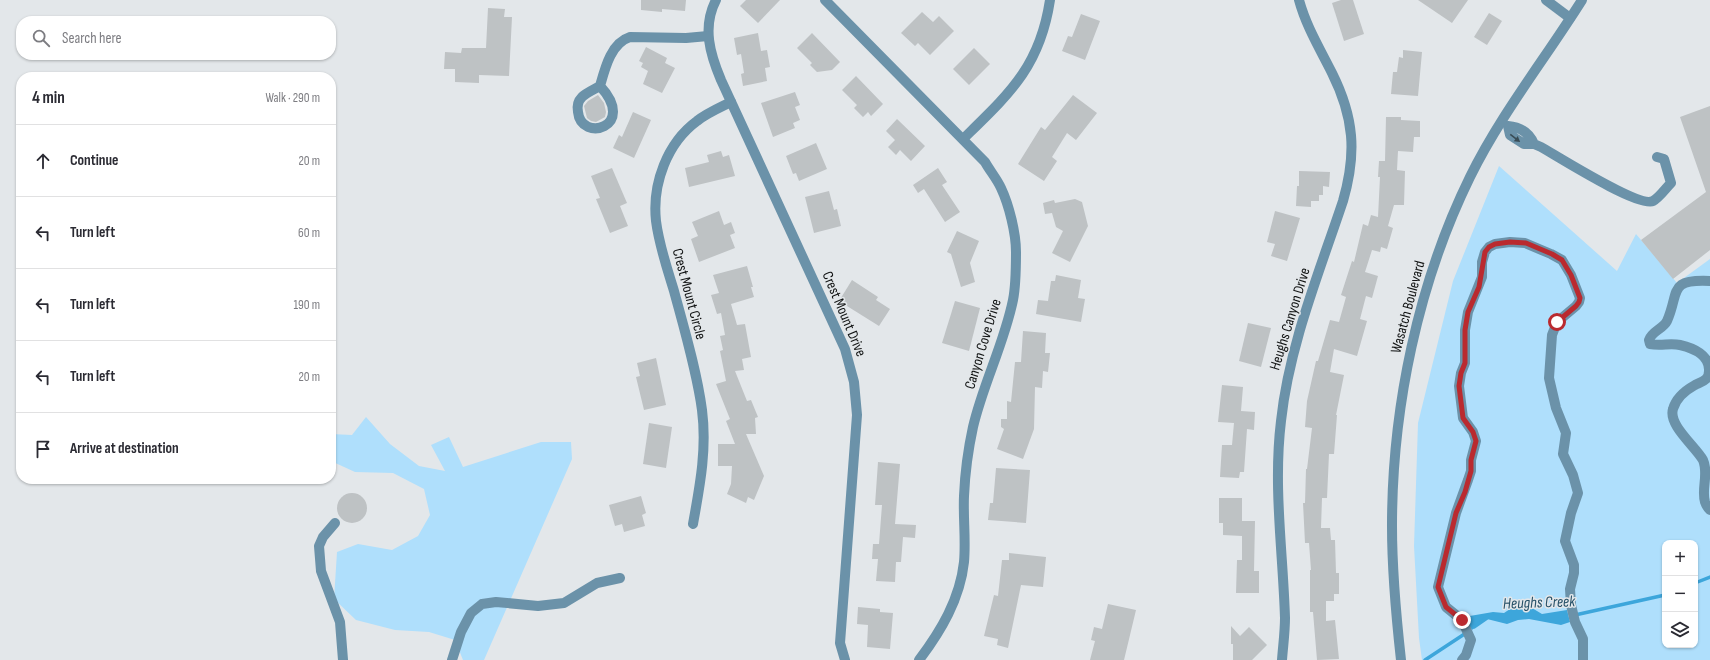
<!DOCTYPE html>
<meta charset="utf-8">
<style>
body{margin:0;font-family:"Sofia Sans Condensed",sans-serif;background:#f7f7f7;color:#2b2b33}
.controls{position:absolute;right:12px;bottom:12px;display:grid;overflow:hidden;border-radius:8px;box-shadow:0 1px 3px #0004}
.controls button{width:36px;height:36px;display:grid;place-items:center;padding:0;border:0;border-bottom:1px solid #e1e1e2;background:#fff;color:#2b2b33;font:20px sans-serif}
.stop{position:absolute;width:12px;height:12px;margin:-9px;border:3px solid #ba2a2f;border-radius:50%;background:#fff}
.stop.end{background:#ba2a2f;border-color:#fff;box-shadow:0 1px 4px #0008}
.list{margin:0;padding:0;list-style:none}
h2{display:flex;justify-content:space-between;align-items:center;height:52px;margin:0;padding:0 16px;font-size:17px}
h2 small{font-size:13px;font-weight:400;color:#7c7c81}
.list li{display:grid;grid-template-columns:26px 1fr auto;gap:12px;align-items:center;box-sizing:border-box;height:72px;padding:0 16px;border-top:1px solid #e1e1e2}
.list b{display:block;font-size:15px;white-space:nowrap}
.list em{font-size:13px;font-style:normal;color:#7c7c81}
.icon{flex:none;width:22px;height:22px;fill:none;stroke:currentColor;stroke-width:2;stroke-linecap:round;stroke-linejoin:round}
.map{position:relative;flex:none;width:1710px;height:660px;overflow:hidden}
.search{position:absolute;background:#fff;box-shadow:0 1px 3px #0004;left:16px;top:16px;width:320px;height:44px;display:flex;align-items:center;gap:10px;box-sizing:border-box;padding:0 14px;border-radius:16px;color:#7c7c81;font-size:15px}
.panel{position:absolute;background:#fff;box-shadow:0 1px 3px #0004;left:16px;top:72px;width:320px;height:412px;border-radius:16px}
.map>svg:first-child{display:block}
.green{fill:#afdffc;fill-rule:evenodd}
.water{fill:#3da6db}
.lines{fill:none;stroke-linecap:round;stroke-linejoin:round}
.stream{stroke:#3da6db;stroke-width:3.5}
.building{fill:#bec2c4}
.minor{stroke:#6b92a9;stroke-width:10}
.oneway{fill:#394c56}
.route{stroke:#ba2a2f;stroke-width:5}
.labels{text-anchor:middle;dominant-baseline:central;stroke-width:3;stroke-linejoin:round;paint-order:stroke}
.street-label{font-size:15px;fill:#111313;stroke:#e3e7ea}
.water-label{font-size:16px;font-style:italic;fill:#275168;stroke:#e3e7ea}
</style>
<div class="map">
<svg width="1710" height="660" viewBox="0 0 1710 660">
<rect width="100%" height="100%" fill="#e3e7ea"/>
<!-- green -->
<g class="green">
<path d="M1499,166L1617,271L1636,234L1677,283L1710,259V660H1422L1419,638L1414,546L1418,423L1453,281ZM1665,543H1695V645H1665Z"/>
<path d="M366,417L390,444L419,466L445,471L431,445L449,437L463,467L541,442H571L572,459L484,660H463L455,640L429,632L395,630L356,620L334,599L337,552L358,544L392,550L418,536L430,515L424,489L393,473L355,472L331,461V434L352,435Z"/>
</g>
<!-- water -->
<path class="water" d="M1513,607L1532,608L1542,614L1567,610L1570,622L1561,625L1529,619L1518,620L1507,624L1487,619L1479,623L1472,630L1464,617L1493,612L1504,613Z"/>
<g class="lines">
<!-- stream -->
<g class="stream">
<path d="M1695,583L1710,577"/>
<path d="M1575,615L1665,595"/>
<path d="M1474,627L1487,618"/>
<path d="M1425,660L1466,633"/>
</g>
</g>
<!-- building -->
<g class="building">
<path d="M641,0H686L685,11L662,9V12L641,10Z"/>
<path d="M746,0H780L758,23L740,6Z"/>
<path d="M1341,0H1353L1364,34L1344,41L1332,3Z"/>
<path d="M1418,0H1468L1452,23Z"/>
<path d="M488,8L505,9L504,17H512L509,76L479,75V83L455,82V69H444L445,52L461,53L462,48H486Z"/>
<path d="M922,12L933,22L939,16L954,31L930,55L918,43L915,46L901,33Z"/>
<path d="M1489,13L1502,21L1487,45L1474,37Z"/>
<path d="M1081,14L1100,21L1085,60L1062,51L1068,36L1072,37Z"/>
<path d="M758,33L761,51L767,50L770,67L765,68L767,81L743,86L741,74L744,73L741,54L737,55L734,38Z"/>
<path d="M812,33L840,62L832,70L817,72L810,65L812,63L797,48Z"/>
<path d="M646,47L667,58L665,63L675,68L662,93L643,84L648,71L641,67L643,63L639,61Z"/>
<path d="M974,48L990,64L969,85L953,69Z"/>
<path d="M1403,50L1422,52L1418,96L1391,94L1393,72H1397L1399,57L1403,58Z"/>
<path d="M856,76L883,104L871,116L868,112L863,117L854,108L857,105L842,90Z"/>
<path d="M795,92L800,105L795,107L800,120L793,123L795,128L773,137L761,103Z"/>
<path d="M598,95L604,103L606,112L605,117L596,122L591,121L587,118L584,106L588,101Z"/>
<path d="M1073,95L1097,113L1076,140L1067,133L1052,157L1057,161L1044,181L1018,164L1041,127L1045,130Z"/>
<path d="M1710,106V250L1673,279L1641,240L1706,192L1680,117Z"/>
<path d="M633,112L651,120L634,158L613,148L619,135L622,137Z"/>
<path d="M1386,117H1401V120L1420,121V137H1414L1413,152L1398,151L1397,170L1405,171L1404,205H1394L1388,226L1393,228L1387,249L1381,247L1380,252L1372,250L1365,272L1378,276L1372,298L1366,296L1360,319L1367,321L1357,356L1334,349L1330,372L1344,375L1336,415H1337L1334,454H1329L1327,498H1322L1321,528H1330L1331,540H1335L1336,573H1339V594H1334V601H1326V621L1335,620L1339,659L1317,660L1313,612H1310V570H1311L1309,543H1305L1303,503H1305L1306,469H1307L1312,428L1305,427L1307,401L1316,361H1318L1330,320L1339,322L1346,297L1341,295L1352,261L1354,262L1363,224L1368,226L1371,215L1378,217L1380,177H1378L1379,161H1385Z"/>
<path d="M897,119L925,146L911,161L900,150L896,155L888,147L895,140L886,131Z"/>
<path d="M816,143L827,169L799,181L796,173L793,174L786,156Z"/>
<path d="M721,151L723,157L729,155L735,176L689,187L685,168L709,162L707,155Z"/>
<path d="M612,168L627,203L620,206L628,226L610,233L596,199L600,198L591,176Z"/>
<path d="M938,168L947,182L942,185L960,212L945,222L924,189L918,193L913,185Z"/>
<path d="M1299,171L1330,172L1329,187L1323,186V195H1319V201H1311V207L1296,206L1297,186H1299Z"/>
<path d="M829,191L834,210L837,209L841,226L814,233L805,197Z"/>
<path d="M1075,199L1082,202L1088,226L1070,262L1052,253L1063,231L1056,227L1052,213L1045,214L1043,203L1054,200L1055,203Z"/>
<path d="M719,211L724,225L731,222L735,233L730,235L735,248L699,262L691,239L698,236L692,222Z"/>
<path d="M1275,211L1300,218L1287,261L1271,256L1275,244L1267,242Z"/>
<path d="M957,231L979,241L970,263L975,282L961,287L951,254L947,252Z"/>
<path d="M747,266L753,287H751L754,297L731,304L737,325L745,324L751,357L742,359L744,370L735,371L747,401L751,400L758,417L755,418L756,434H746L764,476L754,500L748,497L746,503L727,494L731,484L732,466H718V444H735L726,421L730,419L716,384L726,381L720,351L723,350L720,336L725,335L721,313L717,314L711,295L719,293L713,275Z"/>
<path d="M1056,275L1081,280L1078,298L1085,299L1081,322L1036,314L1038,300L1048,301L1051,281H1055Z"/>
<path d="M852,280L878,297L876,300L890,309L879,326L839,301Z"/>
<path d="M955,301L980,308L969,351L942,343Z"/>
<path d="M1248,323L1271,328L1261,367L1239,361Z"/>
<path d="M1023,331L1046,333L1045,353H1050L1048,372L1043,371L1042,388L1035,387L1034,429L1023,459L997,449L1004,429L1001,427V419H1007V401L1011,402L1015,362H1021Z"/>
<path d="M656,358L666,405L644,410L636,377L640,376L637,363Z"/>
<path d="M1222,385L1243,387L1241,411L1255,412L1254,430L1247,429L1244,472H1240L1239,478L1220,477L1222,445H1232L1234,423L1218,422Z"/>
<path d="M649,423L672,427L666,468L643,464Z"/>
<path d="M878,462L900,464L895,524L916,525L915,538L903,537L901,562H896L895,582L876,581L878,559H872L873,544H879L882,505H875Z"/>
<path d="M996,468L1030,470L1026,523L988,520L990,503H993Z"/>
<circle cx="352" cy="508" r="15"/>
<path d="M641,496L646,513L642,515L645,526L624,532L622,524L615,526L609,505Z"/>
<path d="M1219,498H1242V521H1255L1254,571H1259V593H1236L1237,560H1242V536L1223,535V523H1219Z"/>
<path d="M1009,553L1046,557L1043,587L1021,585L1008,648L997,645L998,639L984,636L994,595L998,596L1002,560H1009Z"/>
<path d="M1108,604L1136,610L1124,660H1090L1095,641L1091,640L1094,627L1102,629Z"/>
<path d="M858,607L880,609V612L893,613L890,649L867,647L868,625L857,624Z"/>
<path d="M1231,626L1240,636L1249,627L1267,645L1252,660H1233V644H1231Z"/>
</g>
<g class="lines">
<!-- minor -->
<g class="minor">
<path d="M716,0C702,27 710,54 721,80L845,349L854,382L857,415L840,643L845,660"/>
<path d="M825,0L985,162C990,171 997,179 1001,188C1009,205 1016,233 1016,252C1016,267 1016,285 1013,300C1004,344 983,384 973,427C968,450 965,473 964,496C963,518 966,540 964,562C960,599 941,631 919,660"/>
<path d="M1546,0L1570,18"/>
<path d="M600,86C638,127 581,143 578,112C577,107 578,101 582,97C586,93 595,89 600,86C605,68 611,43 630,37L686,38L708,36"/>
<path d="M963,139C1009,94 1040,67 1050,0"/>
<path d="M1534,144C1529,132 1520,127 1508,126L1510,135L1524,144H1534L1541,147C1557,156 1639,208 1653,201C1659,198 1666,188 1671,183L1664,159L1657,157"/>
<path d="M1710,281C1667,279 1680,292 1667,321C1663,329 1652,331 1649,340L1650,344C1660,346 1671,343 1680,345C1693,348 1710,355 1709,371C1709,374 1708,377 1706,379C1703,382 1699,383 1695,385C1686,390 1676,398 1673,409C1668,425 1695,446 1703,460C1709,474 1701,489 1705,502C1706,505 1708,508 1710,510"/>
<path d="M335,523L323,537L319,546L321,571L340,622L343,660"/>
<path d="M693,524C700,485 707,449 702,410C697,372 684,328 674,291C667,268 659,245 656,221C652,184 667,143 697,121C707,113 719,108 731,102"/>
<path d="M452,660L461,632L471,613L482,604L496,602L538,606L564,603L597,583L620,578"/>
<path d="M1282,660C1283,646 1285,632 1285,618C1283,552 1273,487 1281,421C1289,346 1319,273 1343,201C1357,153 1354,117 1332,73C1320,49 1306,26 1299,0"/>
<path d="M1401,660C1396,615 1392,571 1392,526C1392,408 1418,283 1470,177C1501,114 1545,59 1582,0"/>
<path d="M1462,660L1466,655L1471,640L1462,620L1446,607L1438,587L1456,513L1468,480L1471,471V460L1476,441L1473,432L1463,418L1459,386L1461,373L1465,363V330L1468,312L1482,277V262L1485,252L1489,247L1495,244L1510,242L1525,243L1551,254L1562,260L1571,275L1580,298L1579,302L1576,306L1557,322L1552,335L1549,378L1556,408L1566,433L1563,454L1573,475L1578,493L1571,513L1565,541L1574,565V573L1570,589L1571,605L1575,622L1583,639V660"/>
</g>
</g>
<!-- one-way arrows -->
<defs><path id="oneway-solid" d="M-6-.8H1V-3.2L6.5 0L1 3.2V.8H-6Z"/></defs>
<use class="oneway" href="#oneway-solid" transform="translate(1515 138) rotate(38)"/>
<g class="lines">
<!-- route -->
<path class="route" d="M1462,620L1446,607L1438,587L1456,513L1465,492L1471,471V460L1476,441L1473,432L1463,418L1459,386L1461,373L1465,363V330L1468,312L1479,287L1485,252L1489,247L1495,244L1510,242L1526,243L1552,254L1562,260L1571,275L1580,298L1579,302L1576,306L1557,322"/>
</g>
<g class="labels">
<!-- street labels -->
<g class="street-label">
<text transform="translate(689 294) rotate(75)">Crest Mount Circle</text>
<text transform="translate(1408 307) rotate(-75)">Wasatch Boulevard</text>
<text transform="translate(844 314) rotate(67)">Crest Mount Drive</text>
<text transform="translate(1290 319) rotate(-73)">Heughs Canyon Drive</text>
<text transform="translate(983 344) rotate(-73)">Canyon Cove Drive</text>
</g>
<!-- water labels -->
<g class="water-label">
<text transform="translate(1539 603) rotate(-2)">Heughs Creek</text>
</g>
</g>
</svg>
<div class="controls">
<button>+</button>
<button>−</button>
<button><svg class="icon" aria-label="layers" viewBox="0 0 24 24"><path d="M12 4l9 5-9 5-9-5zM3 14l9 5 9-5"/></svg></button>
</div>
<div class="stop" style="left:1557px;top:322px"></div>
<div class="stop end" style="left:1462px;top:620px"></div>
<div class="search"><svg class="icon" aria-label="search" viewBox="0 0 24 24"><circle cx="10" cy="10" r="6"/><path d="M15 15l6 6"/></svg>Search here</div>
<section class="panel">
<h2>4 min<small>Walk · 290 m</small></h2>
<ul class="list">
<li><svg class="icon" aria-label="ahead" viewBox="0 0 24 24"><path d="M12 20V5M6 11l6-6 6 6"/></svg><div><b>Continue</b></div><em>20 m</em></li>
<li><svg class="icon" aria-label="left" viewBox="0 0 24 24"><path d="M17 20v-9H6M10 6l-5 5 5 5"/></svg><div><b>Turn left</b></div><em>60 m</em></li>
<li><svg class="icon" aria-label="left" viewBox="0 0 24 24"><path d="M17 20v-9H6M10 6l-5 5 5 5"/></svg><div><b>Turn left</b></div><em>190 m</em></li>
<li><svg class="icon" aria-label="left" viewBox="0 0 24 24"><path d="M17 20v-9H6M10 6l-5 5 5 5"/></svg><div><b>Turn left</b></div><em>20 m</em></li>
<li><svg class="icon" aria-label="arrive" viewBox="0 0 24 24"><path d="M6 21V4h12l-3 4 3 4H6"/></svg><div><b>Arrive at destination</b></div></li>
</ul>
</section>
</div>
